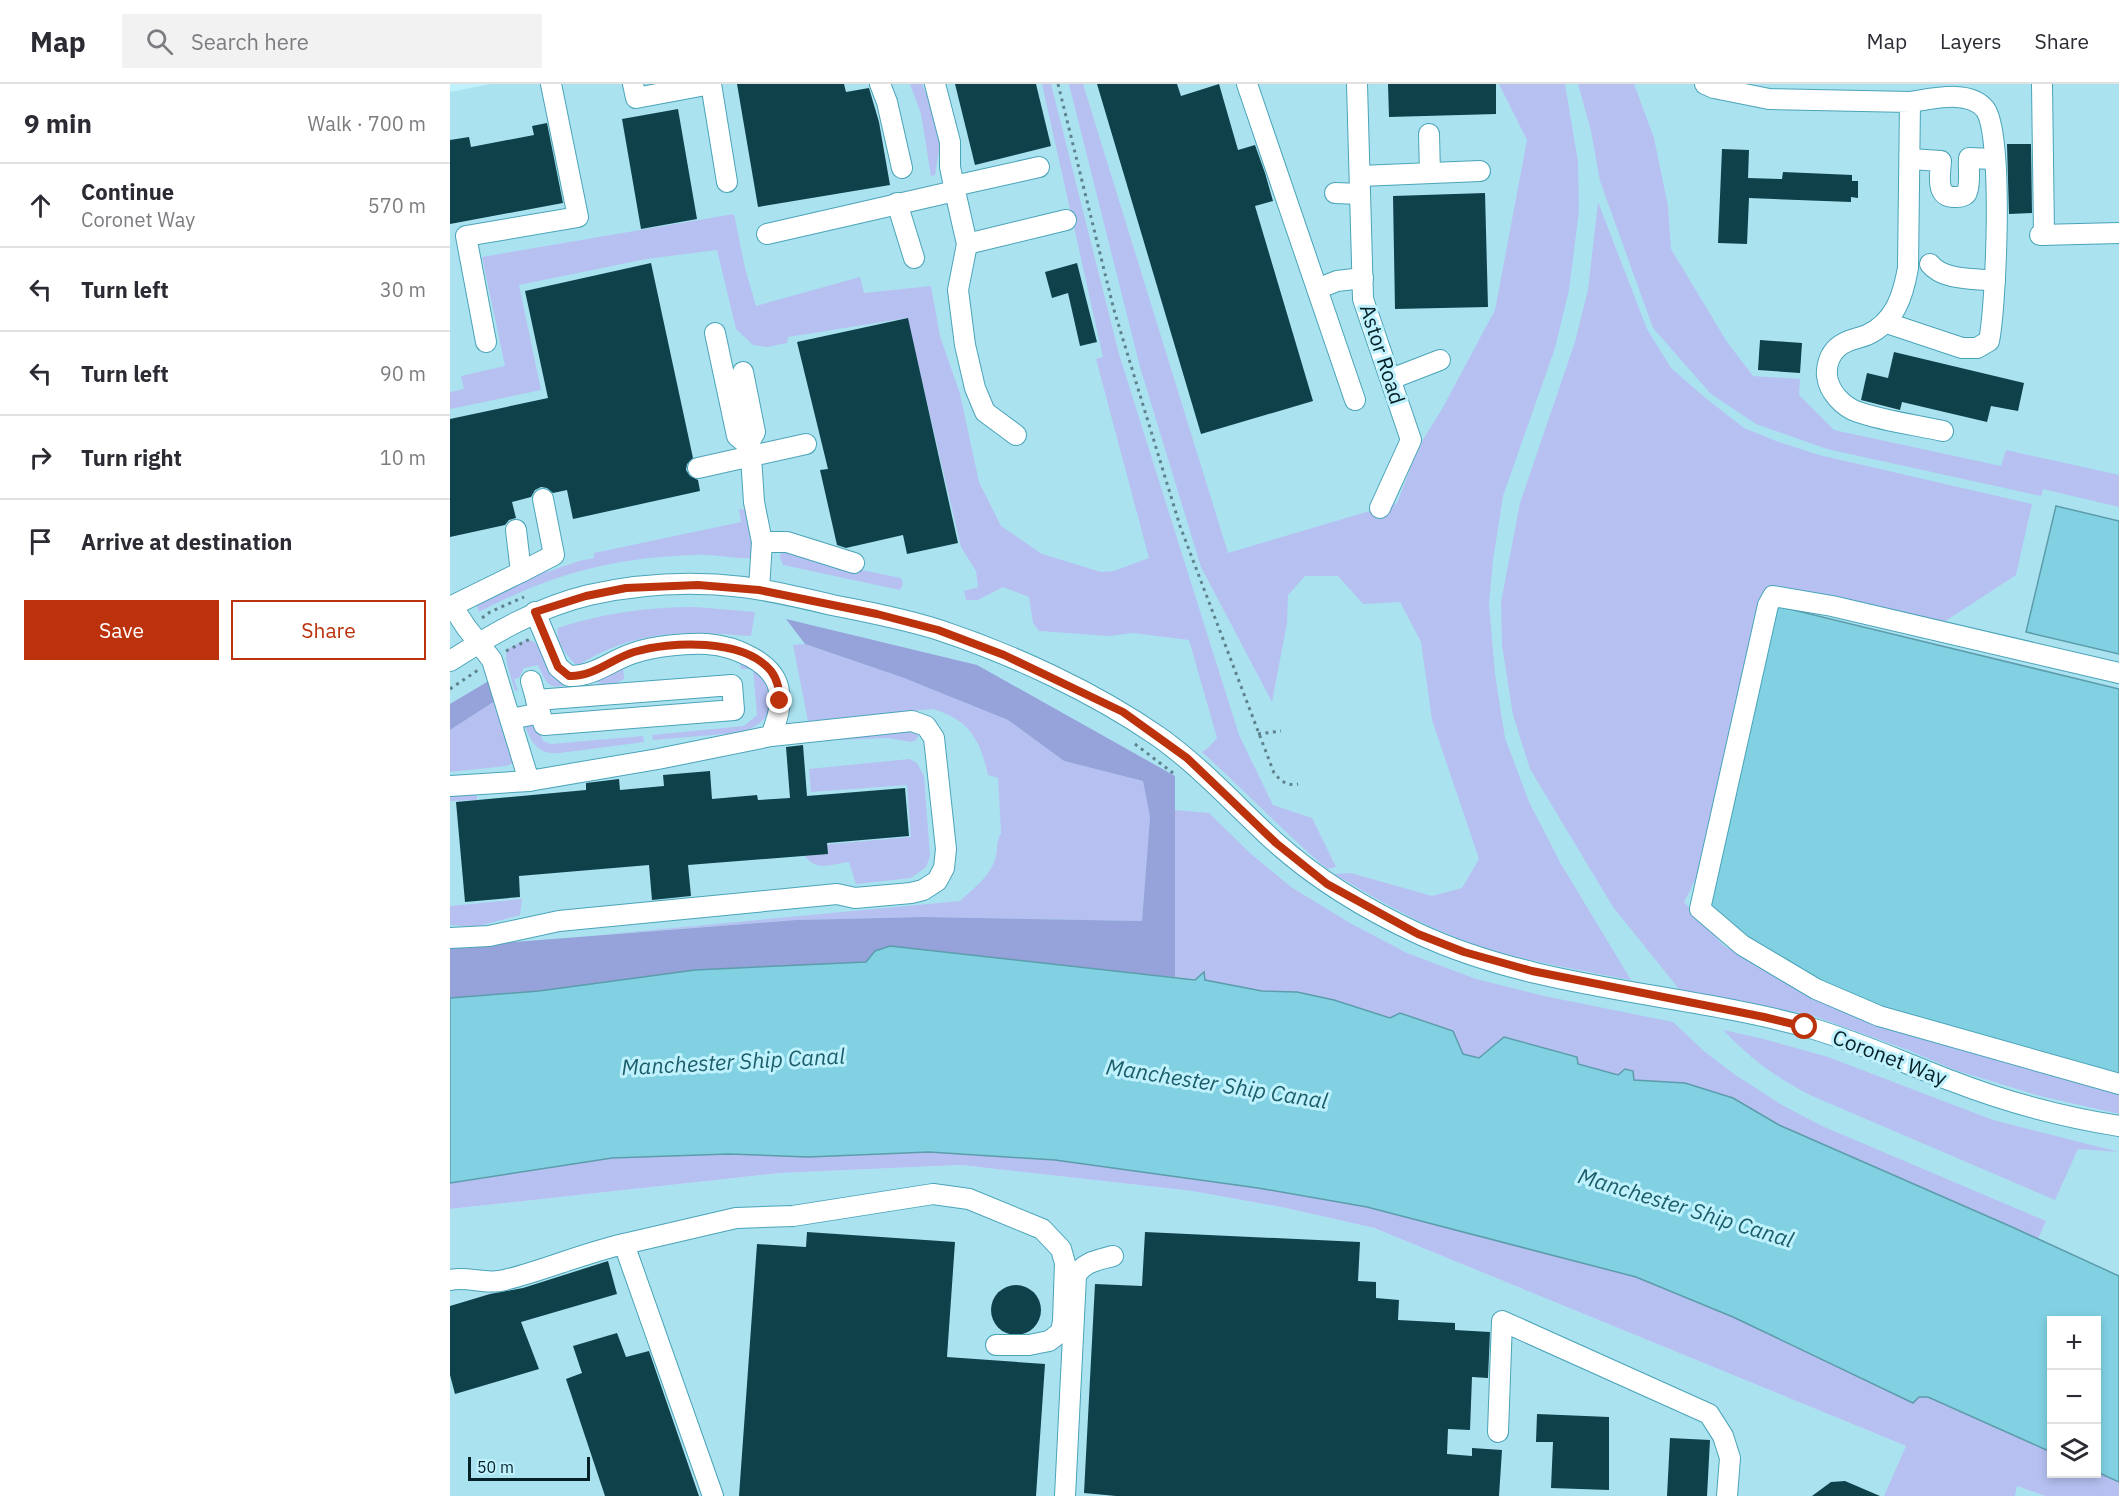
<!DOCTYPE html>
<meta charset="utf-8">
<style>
body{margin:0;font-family:"IBM Plex Sans",sans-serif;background:#f2f2f3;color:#2b2b33}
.controls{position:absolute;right:18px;bottom:18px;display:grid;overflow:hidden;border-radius:0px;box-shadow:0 3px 9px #0003}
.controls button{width:54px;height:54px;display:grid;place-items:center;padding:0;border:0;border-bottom:2px solid #e1e1e2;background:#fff;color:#2b2b33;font:30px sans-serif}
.scale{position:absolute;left:18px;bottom:15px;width:122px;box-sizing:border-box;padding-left:6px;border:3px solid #042127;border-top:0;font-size:16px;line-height:21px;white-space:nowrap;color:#042127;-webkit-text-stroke:4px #c0f2fe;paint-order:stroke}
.stop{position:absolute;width:18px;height:18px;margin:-14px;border:4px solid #bc320d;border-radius:50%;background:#fff}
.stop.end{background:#bc320d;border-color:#fff;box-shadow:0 2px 6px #0008}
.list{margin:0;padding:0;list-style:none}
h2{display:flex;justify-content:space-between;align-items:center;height:78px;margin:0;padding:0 24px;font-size:26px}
h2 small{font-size:20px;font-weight:400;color:#7c7c81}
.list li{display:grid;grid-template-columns:39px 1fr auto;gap:18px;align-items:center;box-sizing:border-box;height:84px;padding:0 24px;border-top:2px solid #e1e1e2}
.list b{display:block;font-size:22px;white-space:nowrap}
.list p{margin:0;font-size:20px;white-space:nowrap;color:#7c7c81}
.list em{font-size:20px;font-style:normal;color:#7c7c81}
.actions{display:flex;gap:12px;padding:18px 24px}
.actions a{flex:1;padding:14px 0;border:2px solid #bc320d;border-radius:0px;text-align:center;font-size:21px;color:#bc320d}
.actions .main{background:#bc320d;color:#fff}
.icon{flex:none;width:33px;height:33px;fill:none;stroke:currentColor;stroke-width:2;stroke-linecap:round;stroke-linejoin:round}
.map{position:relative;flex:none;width:1669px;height:1412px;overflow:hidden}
header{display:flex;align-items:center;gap:36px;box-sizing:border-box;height:84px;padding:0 30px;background:#fff;border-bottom:2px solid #e1e1e2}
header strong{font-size:28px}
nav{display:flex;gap:33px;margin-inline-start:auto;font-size:21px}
.search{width:420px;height:54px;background:#f2f2f3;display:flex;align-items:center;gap:15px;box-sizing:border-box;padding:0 21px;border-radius:0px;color:#7c7c81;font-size:22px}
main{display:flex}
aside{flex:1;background:#fff}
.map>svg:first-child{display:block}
.built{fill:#abe2f0}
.green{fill:#b6c1f2}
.forest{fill:#96a2da}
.water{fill:#81d1e3;stroke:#5c9cab;stroke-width:1.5}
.building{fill:#0f414b}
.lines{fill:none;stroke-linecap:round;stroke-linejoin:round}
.minor-casing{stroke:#4aa4b8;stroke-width:22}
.path{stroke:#5d838c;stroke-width:3;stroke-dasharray:3 4.5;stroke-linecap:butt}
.minor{stroke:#fff;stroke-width:20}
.route{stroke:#bc320d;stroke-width:8}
.labels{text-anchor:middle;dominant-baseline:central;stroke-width:6;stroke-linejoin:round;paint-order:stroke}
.street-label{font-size:21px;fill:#042127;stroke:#c0f2fe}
.water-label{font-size:22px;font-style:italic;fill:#1b5d6a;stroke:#c0f2fe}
</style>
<header>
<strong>Map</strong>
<div class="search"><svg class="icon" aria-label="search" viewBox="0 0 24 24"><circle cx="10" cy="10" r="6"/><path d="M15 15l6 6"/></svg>Search here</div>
<nav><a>Map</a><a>Layers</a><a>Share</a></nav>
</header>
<main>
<aside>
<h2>9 min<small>Walk · 700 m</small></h2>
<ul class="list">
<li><svg class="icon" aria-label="ahead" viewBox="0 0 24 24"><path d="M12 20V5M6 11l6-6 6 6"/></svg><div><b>Continue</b><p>Coronet Way</p></div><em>570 m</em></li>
<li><svg class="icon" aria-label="left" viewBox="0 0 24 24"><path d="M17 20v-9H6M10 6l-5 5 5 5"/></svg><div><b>Turn left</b></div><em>30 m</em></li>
<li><svg class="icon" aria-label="left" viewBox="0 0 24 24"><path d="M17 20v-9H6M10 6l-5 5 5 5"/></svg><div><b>Turn left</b></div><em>90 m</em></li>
<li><svg class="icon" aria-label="right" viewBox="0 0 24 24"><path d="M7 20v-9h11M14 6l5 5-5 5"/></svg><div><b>Turn right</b></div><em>10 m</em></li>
<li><svg class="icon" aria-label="arrive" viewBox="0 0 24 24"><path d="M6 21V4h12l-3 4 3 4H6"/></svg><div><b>Arrive at destination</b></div></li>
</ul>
<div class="actions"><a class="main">Save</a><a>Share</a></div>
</aside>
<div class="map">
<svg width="1669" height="1412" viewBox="0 0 1669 1412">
<rect width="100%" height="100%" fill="#c0f2fe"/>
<!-- built -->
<g class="built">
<path d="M41,0H1669V1192L1562,1143L745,896L638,885L416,878L245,886L89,907L0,914V8Z"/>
<path d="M511,1081L742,1107L836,1124L924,1144L1456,1362L1595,1412H0V1125L331,1089Z"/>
</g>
<!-- green -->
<g class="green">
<path d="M460,0H472L490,43L491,54L485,91L481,92L471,30Z"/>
<path d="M592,0H601L669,270L789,651L823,721L862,734L886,783L877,785C834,748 794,706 752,668L759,663L767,654L739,556L683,549L658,552L589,547L583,539L579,513L553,503L528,516H516L514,507L528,503L526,487L511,463L457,234L338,253L337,259L317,263L303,261L286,245L267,166L196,175L69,201L91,306L0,325V308L14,305L11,292L55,282L32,173L284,130L295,184L306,222L410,193L414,209L481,202L490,252L510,310L529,398L551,442L592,470L651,488L664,487L699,474L646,275L653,273Z"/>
<path d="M619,0H633L778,469L947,419L969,362L992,325L1045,226L1077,56L1049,0H1115L1128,78L1129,127L1119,206L1105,264L1053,412L1043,476L1039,520L1045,590L1055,654L1079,718L1111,780L1181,896C1120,884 1056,875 998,850C958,834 922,812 884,790L901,789L982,812L1012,804L1029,775L982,636L971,558L950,518L913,520L888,492H855L838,511L837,539L822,618L751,483L690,283Z"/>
<path d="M1128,0H1184L1204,54L1218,122L1221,165L1277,258L1303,292L1350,295L1349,311L1384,346L1551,382L1556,366L1669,391V423L1593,405L1591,412L1377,365L1306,340L1261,310L1203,244L1150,97L1141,47Z"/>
<path d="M1148,118L1197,245L1221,284L1258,316L1294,344L1326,357L1369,371L1582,420L1566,491L1491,540L1320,501L1257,773L1234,818L1274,862L1410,932L1669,1009V1030L1590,1012L1505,986L1458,966L1361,931L1229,905L1163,823L1080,685L1063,631L1052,561L1051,518L1070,419L1125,258L1138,206Z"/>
<path d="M289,425L298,426L305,464L303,474C283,475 263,470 244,471C161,474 102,490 29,528L26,519L74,494L100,487L129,477L144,474V469L291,438Z"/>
<path d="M334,467L387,481L451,494L453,500L450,506L333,481L330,474L331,469Z"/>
<path d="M245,523L305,528L301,552C236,547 188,545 130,580H125C116,570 105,558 108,544C153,529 197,523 245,523Z"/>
<path d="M76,556L83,557L127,599C101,605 99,606 88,581L74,584L69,594L64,595L68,606L65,607L57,580L56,569L61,563Z"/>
<path d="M355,560L454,594L558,636L614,677L693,697L700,733L692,837L474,833L346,836L148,851L510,817C524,804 541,792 546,772C548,763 546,757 551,749L548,694L538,691C530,655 519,636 483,625L358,637L343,561Z"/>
<path d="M290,578C294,580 300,580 304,583C308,586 313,593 315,598C332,625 312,644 286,649L203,656L202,651L294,642L307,631L303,585H291Z"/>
<path d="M173,584L174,595C161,603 153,602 141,595Z"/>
<path d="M48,615L64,679L56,682L0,688V646Z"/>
<path d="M85,633L93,657L101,660L193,652L194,658L110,669C89,671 82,660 75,642Z"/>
<path d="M466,645L468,652L466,656L461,658L437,654L389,656V653Z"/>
<path d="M459,675L467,679L474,692L480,772L476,783L461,794L406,800L399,778C371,782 366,789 348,763L461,753L457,701L361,708L359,685Z"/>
<path d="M26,703L27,716L0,717V706Z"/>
<path d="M725,726L759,729L800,769L841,803L900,839L957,869L1026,895L1094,912L1223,938L1255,968L1284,990L1332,1021L1372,1042L1596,1137L1588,1155L1329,1041L1283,1014L1235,999L1183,996L1127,980L1126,973L1054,953L1029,974L1013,970L940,934L884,916L847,908L812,907L755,896L725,893Z"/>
<path d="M72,815L70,831L25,843L0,841V822Z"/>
<path d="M1273,946L1310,954L1378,973L1543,1036L1669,1068L1628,1065L1605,1116L1362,1012C1325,993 1302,976 1273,946Z"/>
<path d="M479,1068L605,1076L808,1104L917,1123L1186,1193L1283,1233L1463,1319L1469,1313H1478L1601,1368L1602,1390L1647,1388L1669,1398V1412H1595L1567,1402L1565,1412H1434L1456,1362L924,1144L836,1124L742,1107L511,1081L331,1089L0,1125V1099L162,1074L279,1070L358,1073Z"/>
</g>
<!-- forest -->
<g class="forest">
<path d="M336,535L527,581L725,692V893L425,867L416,878L245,886L89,907L0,914V863L346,836L474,833L692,837L700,733L693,697L614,677L558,636L454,594L355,560Z"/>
<path d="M42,595L48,615L0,646V620Z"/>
</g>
<!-- water -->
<g class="water">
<path d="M1606,422L1669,437V570L1576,548Z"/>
<path d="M1323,521L1669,605V995L1432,926L1370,901L1339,877L1296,855L1254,823Z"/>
<path d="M440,862L745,896L754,888L755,896L812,907L847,908L884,916L940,934L950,929L1003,947L1013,970L1029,974L1054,953L1127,973L1128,980L1168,991L1175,985L1183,987L1184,996L1235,999L1283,1014L1329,1041L1562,1143L1669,1192V1398L1647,1388L1646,1236H1602L1601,1368L1478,1313H1469L1463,1319L1283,1233L1186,1193L917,1123L808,1104L605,1076L479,1068L358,1073L279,1070L162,1074L0,1099V914L89,907L245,886L416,878L425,867Z"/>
</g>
<!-- building -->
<g class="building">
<path d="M287,0H394L396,8L419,4L429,38L440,101L308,123Z"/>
<path d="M505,0H586L601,62L525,81Z"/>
<path d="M647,0H727L731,12L769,0L788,66L805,61L815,89L823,117L805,122L863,317L751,350Z"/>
<path d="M938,0H1046V30L939,33Z"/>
<path d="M228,25L247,135L191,145L172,35Z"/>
<path d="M97,39L113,119L0,140V56L19,53L21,63L84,51L82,42Z"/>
<path d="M1557,60H1581L1582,129L1559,130Z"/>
<path d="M1272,65L1299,66L1298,94L1332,95L1333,88L1402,91V97H1408V114L1401,113V118L1299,114L1297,160L1268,159Z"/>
<path d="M1035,109L1038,223L945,225L943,112Z"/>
<path d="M201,179L243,374L237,380L236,386L240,392L248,396L250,407L123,435L117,406L103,409L97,404L91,403L85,406L81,413L62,418L66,434L59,436L55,441L0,453V335L98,314L75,207Z"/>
<path d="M627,179L647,258L630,262L618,209L602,214L595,188Z"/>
<path d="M458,234L508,459L457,470L453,451L396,464L387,461L370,386L378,385L347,258Z"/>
<path d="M1310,256L1352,259L1350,289L1308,286Z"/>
<path d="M1444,268L1574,299L1568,327L1541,322L1537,338L1452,318L1450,326L1411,316L1417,289L1438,294Z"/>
<path d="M353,661L357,712L455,704L459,752L377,759L378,770L238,781L241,812L202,816L199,781L69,792L70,813L15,818L6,718L136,706V699L169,695L170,706L214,702L213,691L260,687L262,715L307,711L308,716L340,714L336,663Z"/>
<path d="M357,1148L505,1158L497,1273L595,1280L586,1412H289L307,1160L356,1163Z"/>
<path d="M695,1148L910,1158L908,1197L926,1198V1214L949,1216L948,1236L1005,1239V1246L1040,1248L1038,1294L1022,1293L1020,1346L998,1345L997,1370L1022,1372V1364L1052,1366L1049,1412H666L634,1409L645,1200L692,1202Z"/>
<path d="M158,1177L167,1210L71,1238L89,1285L5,1310L0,1291V1222L40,1210L73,1204Z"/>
<circle cx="566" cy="1226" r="25"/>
<path d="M167,1249L176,1273L199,1267L249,1412H155L116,1295L132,1289L123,1262Z"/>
<path d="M1087,1330L1159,1333V1406L1101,1404L1103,1358H1086Z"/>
<path d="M1220,1354L1260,1356L1257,1412H1217Z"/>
<path d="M1395,1397L1430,1412H1362L1381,1398Z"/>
</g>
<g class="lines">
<defs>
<g id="minor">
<path d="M183,0L186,14L261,0"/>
<path d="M261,0L277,98"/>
<path d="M430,0L437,18L452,84"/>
<path d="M797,0L905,316"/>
<path d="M907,0L913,215L961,356L930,424"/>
<path d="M1255,0L1264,4L1319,15L1460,18L1458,184C1453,212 1445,238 1417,251C1407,255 1397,255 1388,263C1380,270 1376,281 1377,292C1379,308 1393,323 1408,328C1434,337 1466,341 1493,347"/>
<path d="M1592,0L1594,151"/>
<path d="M979,50L980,89"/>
<path d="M1460,75L1491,77C1490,92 1485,114 1506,113C1510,113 1516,112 1517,108C1521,99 1518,84 1519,74L1545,75"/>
<path d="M910,92L1030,87"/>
<path d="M504,102L589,83"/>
<path d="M505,107L517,160L508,206L515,261L525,304L535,328L566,351"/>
<path d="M885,109L910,110"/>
<path d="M447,119L464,174"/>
<path d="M317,150L505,107L500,83V58L485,0"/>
<path d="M1590,151L1669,149"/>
<path d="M517,160L616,136"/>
<path d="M1480,180C1494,197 1524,194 1545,197"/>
<path d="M867,205L887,197L913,194"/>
<path d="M1437,239L1512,264H1527L1539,257C1546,223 1554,50 1535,25C1519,5 1482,15 1460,18"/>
<path d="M265,249L287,352L298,361L305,348L293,288"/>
<path d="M36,258L16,152L128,133L101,0"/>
<path d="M941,295L990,276"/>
<path d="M298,361L301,373L304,418L312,458L309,505"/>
<path d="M248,384L356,360"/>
<path d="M312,458H337L404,479"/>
<path d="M71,488L104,471L93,415"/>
<path d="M0,523L71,488L66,446"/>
<path d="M3,523L16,543L42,576L79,697L208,675L321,652C326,638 332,623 329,607C325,578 284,562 257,560C236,559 204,562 184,569C161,576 144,593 119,592L108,583L85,528"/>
<path d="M0,577C44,549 88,523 139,511C188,500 243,497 293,503C323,507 353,514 382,521C418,528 454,535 489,546C564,571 644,608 709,653C751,683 786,722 824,757C866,795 917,826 969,850C1090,906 1229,908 1357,943C1407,957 1454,979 1502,997C1556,1018 1612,1033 1669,1042"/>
<path d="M1669,589L1382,522L1323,512L1318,521L1250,825L1292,861L1366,905L1429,932L1669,1000"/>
<path d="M86,616L282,601L284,626L94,641L90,629"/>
<path d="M61,635L90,629L81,597"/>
<path d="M0,702L79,697"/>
<path d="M0,854L39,852L109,837L387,810L405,814L461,809L473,806L487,797L494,784L496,765L484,654L476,642L462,637L321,652"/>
<path d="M174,1160L286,1134L343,1132L483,1110L519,1115L592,1145L611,1165L615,1179L613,1237L611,1248L599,1257L579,1261H546"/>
<path d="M0,1196C18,1192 36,1201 55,1196C95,1186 134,1169 174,1160L263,1412"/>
<path d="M1048,1348L1052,1237L1259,1330L1273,1352L1280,1374L1277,1412"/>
<path d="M615,1412L626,1192C633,1178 648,1176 663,1172"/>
</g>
</defs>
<!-- minor casing -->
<use href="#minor" class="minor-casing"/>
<!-- path -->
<g class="path">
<path d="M608,0L664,226L730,442L824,689C831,697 836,702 848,700"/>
<path d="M32,534L40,528L74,513"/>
<path d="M56,567L80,555"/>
<path d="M0,605L28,586"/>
<path d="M808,650L831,647"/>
<path d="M685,660L723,689"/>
</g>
<!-- minor -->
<use href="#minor" class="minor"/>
</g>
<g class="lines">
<!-- route -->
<path class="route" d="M330,617C329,606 328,596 321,587C294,554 220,557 184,568C161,575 144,593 119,592L108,583L85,528L136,512L176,504L248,501L309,506L427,530L488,546L554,571L673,628L737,674L826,759L877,800L968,850L1014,868L1082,887L1314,933L1355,943"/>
</g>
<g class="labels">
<!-- street labels -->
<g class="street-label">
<text transform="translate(933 270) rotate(72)">Astor Road</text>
<text transform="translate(1440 973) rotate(21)">Coronet Way</text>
</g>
<!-- water labels -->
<g class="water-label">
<text transform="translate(283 977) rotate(-3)">Manchester Ship Canal</text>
<text transform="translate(767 999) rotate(9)">Manchester Ship Canal</text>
<text transform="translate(1236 1123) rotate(17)">Manchester Ship Canal</text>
</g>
</g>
</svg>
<div class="controls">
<button>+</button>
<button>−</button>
<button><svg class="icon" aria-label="layers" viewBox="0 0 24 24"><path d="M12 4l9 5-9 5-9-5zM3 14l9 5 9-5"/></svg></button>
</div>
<div class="scale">50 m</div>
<div class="stop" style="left:1355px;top:943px"></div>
<div class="stop end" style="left:330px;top:617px"></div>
</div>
</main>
